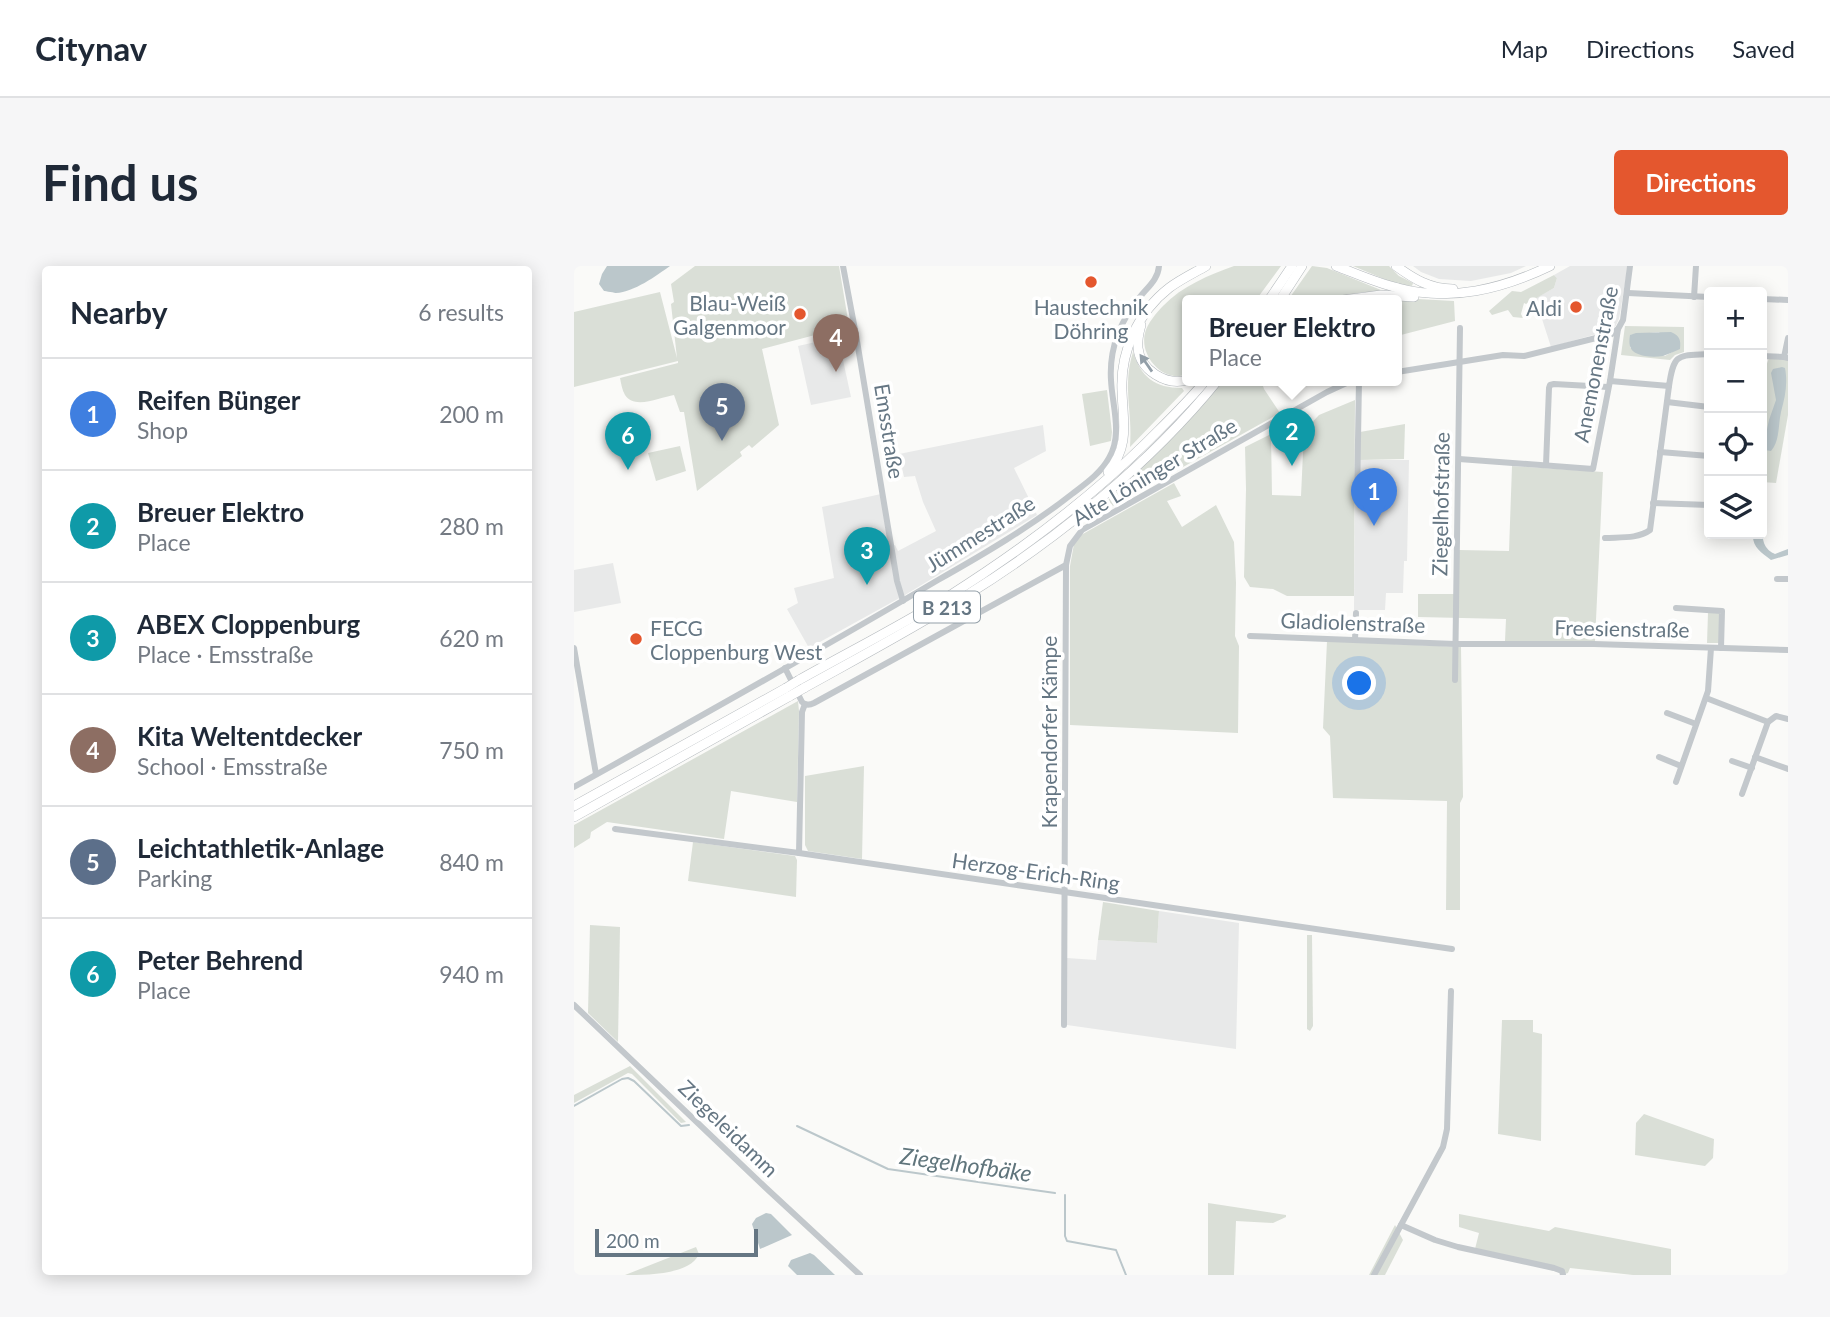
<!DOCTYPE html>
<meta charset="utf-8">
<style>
body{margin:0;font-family:Lato,sans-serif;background:#f6f6f7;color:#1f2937}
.controls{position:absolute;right:21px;top:21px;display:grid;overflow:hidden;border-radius:7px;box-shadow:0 4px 18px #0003}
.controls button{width:63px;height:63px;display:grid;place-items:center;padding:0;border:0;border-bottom:2px solid #e0e1e3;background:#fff;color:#1f2937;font:35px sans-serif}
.scale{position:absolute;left:21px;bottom:18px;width:163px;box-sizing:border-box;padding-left:7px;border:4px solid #657683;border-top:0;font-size:19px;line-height:24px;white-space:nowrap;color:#657683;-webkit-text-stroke:5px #fff;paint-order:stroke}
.you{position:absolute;left:786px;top:418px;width:24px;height:24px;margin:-18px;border:5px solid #fff;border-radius:50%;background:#1a73e8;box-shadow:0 0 0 10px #1a73e833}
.badge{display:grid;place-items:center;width:46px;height:46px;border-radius:50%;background:#e4572e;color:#fff;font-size:23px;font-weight:700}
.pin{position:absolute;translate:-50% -58px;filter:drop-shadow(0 2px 4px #0008)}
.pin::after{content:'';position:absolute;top:37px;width:24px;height:21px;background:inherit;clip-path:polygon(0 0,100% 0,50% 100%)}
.popup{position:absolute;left:608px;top:29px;width:220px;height:91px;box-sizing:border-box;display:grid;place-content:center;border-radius:7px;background:#fff;filter:drop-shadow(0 2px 5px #0005);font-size:23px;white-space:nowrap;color:#747a83}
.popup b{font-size:26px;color:#1f2937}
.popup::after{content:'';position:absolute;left:50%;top:100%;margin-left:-14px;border:14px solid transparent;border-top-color:#fff}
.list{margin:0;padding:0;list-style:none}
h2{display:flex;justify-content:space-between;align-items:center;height:91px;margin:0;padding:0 28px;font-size:30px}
h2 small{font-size:23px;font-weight:400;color:#747a83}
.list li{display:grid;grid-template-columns:46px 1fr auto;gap:21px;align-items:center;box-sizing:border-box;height:112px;padding:0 28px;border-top:2px solid #e0e1e3}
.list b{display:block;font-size:26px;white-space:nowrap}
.list p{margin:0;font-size:23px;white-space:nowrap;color:#747a83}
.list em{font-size:23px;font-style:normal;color:#747a83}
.icon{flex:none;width:38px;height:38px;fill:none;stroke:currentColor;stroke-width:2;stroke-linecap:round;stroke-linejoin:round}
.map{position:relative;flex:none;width:1214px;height:1009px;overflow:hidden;border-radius:7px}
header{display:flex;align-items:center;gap:42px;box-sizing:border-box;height:98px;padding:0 35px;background:#fff;border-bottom:2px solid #e0e1e3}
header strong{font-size:33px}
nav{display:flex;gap:38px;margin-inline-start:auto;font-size:24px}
.intro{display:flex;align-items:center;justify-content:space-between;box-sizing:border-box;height:168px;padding:0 42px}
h1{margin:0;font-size:49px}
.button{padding:18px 32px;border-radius:7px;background:#e4572e;color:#fff;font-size:24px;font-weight:700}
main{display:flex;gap:42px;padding:0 42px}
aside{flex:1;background:#fff;border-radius:7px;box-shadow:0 4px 18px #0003}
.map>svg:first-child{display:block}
.built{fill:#e8e9e9}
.green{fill:#dadfd7;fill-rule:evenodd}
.water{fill:#bbc7cb}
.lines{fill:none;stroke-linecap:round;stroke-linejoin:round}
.stream{stroke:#bbc7cb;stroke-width:2}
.highway-casing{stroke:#b4b9bd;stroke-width:10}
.minor{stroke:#c3c8cc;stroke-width:6}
.highway{stroke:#fff;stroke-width:9}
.highway-bridge-casing{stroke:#b4b9bd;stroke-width:10;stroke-linecap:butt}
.highway-bridge{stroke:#fff;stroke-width:9}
.oneway{fill:#939fa8}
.poi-dot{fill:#e4572e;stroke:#fff;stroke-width:2.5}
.labels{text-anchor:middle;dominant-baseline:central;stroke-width:7;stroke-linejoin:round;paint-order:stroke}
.shield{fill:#fff;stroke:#939fa8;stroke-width:2}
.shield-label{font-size:19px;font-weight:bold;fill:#657683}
.poi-label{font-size:21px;fill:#657683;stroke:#fff;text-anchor:end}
.street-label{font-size:21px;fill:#657683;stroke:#fff}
.water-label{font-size:23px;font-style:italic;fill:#60757c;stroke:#fff}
</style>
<header>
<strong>Citynav</strong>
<nav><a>Map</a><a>Directions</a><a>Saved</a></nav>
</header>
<div class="intro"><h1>Find us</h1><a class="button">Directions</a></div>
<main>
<aside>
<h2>Nearby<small>6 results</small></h2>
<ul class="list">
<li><span class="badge" style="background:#3f7fe0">1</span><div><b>Reifen Bünger</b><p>Shop</p></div><em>200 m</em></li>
<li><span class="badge" style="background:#0f9aa8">2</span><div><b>Breuer Elektro</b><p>Place</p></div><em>280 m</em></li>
<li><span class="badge" style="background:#0f9aa8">3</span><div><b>ABEX Cloppenburg</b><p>Place · Emsstraße</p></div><em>620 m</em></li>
<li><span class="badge" style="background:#8d6e63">4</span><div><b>Kita Weltentdecker</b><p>School · Emsstraße</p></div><em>750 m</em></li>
<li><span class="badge" style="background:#5c6f8a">5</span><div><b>Leichtathletik-Anlage</b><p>Parking</p></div><em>840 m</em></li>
<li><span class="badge" style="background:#0f9aa8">6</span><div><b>Peter Behrend</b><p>Place</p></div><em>940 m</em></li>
</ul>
</aside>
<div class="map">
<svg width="1214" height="1009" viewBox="0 0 1214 1009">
<rect width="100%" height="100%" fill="#fafaf8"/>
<!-- built -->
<g class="built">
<path d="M839,0H952L937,7L897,15L865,13L847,6Z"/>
<path d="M996,0H1053L1052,12L1045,53L1040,63L977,81L968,53L956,35L980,22L983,12L980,9Z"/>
<path d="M264,71L277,131L237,139L224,80Z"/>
<path d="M469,159L472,185L440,202L463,249L331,329L235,382L213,343L224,337L220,322L260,312L248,241L307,228L316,280L321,279L324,285L362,265L349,236L341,210L330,211L325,188Z"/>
<path d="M781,194H835L833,295H830L829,327H812L811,344H780Z"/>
<path d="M39,297L47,337L0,346V304Z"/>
<path d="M585,645L665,657L662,783L493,759V692L522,694L524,674L583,677Z"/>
</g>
<!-- green -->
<g class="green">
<path d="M121,0H265L275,60L188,83L205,159L178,182L175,179L166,186L168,190L123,225L110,146H106L100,129C87,131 60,144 51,129C48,124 47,117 46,112L104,97V95L0,121V46L86,26L103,92L97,38L100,36L97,18Z"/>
<path d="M660,0H707L682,34H613V108C590,118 565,90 571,67C573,58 583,46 589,40C608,20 635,9 660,0Z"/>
<path d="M738,0L753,2L807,24L805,26H789L768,30L757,34H714Z"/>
<path d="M779,0H815L825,10L839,17L838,20L822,18Z"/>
<path d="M980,9L983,12L980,22L952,38L950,37L947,48L949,52L939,51L934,44L918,49L915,45L938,25L947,26Z"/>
<path d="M807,31L880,35L881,55L823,70V34H787Z"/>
<path d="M1051,60L1110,61V86L1101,89L1096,94L1047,89ZM1085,66L1098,86L1091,90L1056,82V69Z"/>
<path d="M559,86C567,111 581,122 608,122L610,125L556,181C559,146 548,121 559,86Z"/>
<path d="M1195,92L1214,94V149L1202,217L1188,216V111Z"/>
<path d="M651,114H687L690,123L706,147L539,240L534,234L566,204Z"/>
<path d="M533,124L538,166L537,175L516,180L508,128Z"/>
<path d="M781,134L780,330H713L699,323L676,321L670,311L672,223L671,181L697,168L698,229L727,230L730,165L745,149Z"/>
<path d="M831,158L830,193L786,194V166Z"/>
<path d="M106,180L112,205L82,215L74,187Z"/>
<path d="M938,200L1029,206L1021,375H931L932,353L844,351V328H884L885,284L935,285Z"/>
<path d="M600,217L607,230L593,235L608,261L642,239L660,276L662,317L661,370L665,380L664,467L496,459V300L500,278L507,269Z"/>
<path d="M1134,347H1146V377H1133Z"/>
<path d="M753,375L887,381L889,531L886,537V644H872L873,535L759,532L756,470L749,462Z"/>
<path d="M224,435L225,445L223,536L157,525L150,573L33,556L17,566L16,572L0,582V559Z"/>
<path d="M290,500L288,593L234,585L231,579V510Z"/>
<path d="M119,576L221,590L223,594L222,631L114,615Z"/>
<path d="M529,636L585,645L583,677L524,674Z"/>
<path d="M16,659L46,661L44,776L14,747Z"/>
<path d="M733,669H738L739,760L736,765L733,763Z"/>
<path d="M928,754H959V766L968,768L967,875L924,868Z"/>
<path d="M56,800L112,856L107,857L58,808L54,807L0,837V829Z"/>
<path d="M1070,848L1140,873L1139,892L1131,900L1061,889L1062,857Z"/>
<path d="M634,937L712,949V951L699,957L662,955L660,1009H634Z"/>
<path d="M885,948L975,965L981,961L1097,983V1009H1059L996,1002L994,1007L991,1008L901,983L905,967L885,961Z"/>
<path d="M821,959L829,974L811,1009H795Z"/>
<path d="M122,981L125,988C116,1009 72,1009 51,1009Z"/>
</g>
<!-- water -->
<g class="water">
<path d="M33,0H96C82,10 60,26 42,27C42,27 31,25 30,25L25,18L28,8Z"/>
<path d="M1097,66C1106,70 1107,74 1106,83C1101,85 1095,88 1089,90C1083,91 1077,91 1071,90C1057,87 1054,82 1056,69L1062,67Z"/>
<path d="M1208,101L1211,102C1214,118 1211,131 1207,146C1204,159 1206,175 1197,185L1191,184L1190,177L1195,154L1202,134L1197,107L1199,103Z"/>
<path d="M1188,225L1190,228C1189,240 1185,271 1192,281C1195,285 1197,286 1201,288L1214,283V289L1197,294C1187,286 1178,281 1179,268H1188Z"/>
<path d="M192,947L197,948L218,969L186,983L178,958L182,952Z"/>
<path d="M236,987L240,989L261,1009H223L214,1000L217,994Z"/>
</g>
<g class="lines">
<!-- stream -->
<g class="stream">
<path d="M0,840L48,813L54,812L60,815L107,860L115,859"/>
<path d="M223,860L314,903L481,927"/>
<path d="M491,929V970L493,975L542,984L552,1009"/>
</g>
<defs>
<g id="highway">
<path d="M762,0C783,8 803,17 824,22C877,36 928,23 976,0"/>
<path d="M822,0C840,13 856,23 879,23"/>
<path d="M695,34L718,0"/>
<path d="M706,34L728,0"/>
<path d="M769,34L807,29L840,31"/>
<path d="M567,59C565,66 563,74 564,82C566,104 592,120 613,114"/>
<path d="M534,206C556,180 549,156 548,125C546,86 564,46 595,22C607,13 620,7 632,0"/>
<path d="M225,414C275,386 326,360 375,330C446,285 513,235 573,176C593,156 614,136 632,114"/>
<path d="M230,422C284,392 340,362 393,329C483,273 576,198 644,114"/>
<path d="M0,540L212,422"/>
<path d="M0,551L216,430"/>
</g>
</defs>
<!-- highway casing -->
<use href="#highway" class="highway-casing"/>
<!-- minor -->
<g class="minor">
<path d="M269,0L282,69L323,315L329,335"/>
<path d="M1054,27L1135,31"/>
<path d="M1120,31L1122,0"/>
<path d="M1188,33L1214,34"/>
<path d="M1214,72L1210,91L1214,92"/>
<path d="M1188,90L1210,91"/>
<path d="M823,106L929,89L950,90L1038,68L1044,63"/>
<path d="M1036,115L1095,120C1100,86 1104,90 1135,88"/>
<path d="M1093,136L1135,141"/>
<path d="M1086,186L1135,190"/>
<path d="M885,193L1019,203L1036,115L1044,63L1049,54L1056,0"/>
<path d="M972,199L975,122L976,119L980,118L1034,121"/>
<path d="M783,235L785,114"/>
<path d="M1079,237L1135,239"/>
<path d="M1031,272C1046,271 1064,273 1076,264L1095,120"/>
<path d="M1203,313H1214"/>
<path d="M1102,342L1148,345L1147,382"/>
<path d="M676,370L881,378H1020L1214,384"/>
<path d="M781,374L782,347"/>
<path d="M0,382L22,508"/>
<path d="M211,402L228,436C232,440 236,439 240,437L492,299L496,280L508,264L753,126L779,114"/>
<path d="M881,414L886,62"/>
<path d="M1132,432L1194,456"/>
<path d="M1093,447L1122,458"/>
<path d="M1085,491L1107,500"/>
<path d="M1181,491L1214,503"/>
<path d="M1158,495L1178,502"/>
<path d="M1102,516L1134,425L1137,382"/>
<path d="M0,521C122,453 244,385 364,314C410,288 456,261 498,228C511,218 527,207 535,192C549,168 538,139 537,114C536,99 539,81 544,67C549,56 555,44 563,35C571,23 584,15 585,0"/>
<path d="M1168,528L1194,456L1202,450L1214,453"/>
<path d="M41,563L225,587L878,683"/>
<path d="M225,587L228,446L231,438"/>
<path d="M0,739L192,922L286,1009"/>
<path d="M490,759L492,299"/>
<path d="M827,959L861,974L884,981L980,1002L988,1005L989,1009"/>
<path d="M800,1009L869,881L873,863L877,725"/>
</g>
<!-- highway -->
<use href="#highway" class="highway"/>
<defs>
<g id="highway-bridge">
<path d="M212,422L225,414"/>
<path d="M216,430L230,422"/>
</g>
</defs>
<!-- highway-bridge casing -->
<use href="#highway-bridge" class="highway-bridge-casing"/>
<!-- highway-bridge -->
<use href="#highway-bridge" class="highway-bridge"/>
</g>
<!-- one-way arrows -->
<defs><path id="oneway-solid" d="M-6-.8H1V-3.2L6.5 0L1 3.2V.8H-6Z" transform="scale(1.75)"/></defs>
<use class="oneway" href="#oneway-solid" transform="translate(572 97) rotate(-125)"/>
<!-- markers -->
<g class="poi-dot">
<circle cx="517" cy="16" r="7"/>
<circle cx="1002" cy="41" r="7"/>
<circle cx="226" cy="48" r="7"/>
<circle cx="62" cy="373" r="7"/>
</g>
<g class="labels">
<!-- shield labels -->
<rect class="shield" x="340" y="325.5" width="66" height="31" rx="5"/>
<g class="shield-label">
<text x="373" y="341">B 213</text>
</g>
<!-- poi labels -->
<g class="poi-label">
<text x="212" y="36">Blau-Weiß<tspan x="212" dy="24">Galgenmoor</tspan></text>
<text x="517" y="40" text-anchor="middle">Haustechnik<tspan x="517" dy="24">Döhring</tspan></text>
<text x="988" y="41">Aldi</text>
<text x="76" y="361" text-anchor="start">FECG<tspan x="76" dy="24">Cloppenburg West</tspan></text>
</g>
<!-- street labels -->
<g class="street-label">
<text transform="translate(1021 98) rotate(-79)">Anemonenstraße</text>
<text transform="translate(316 165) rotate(81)">Emsstraße</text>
<text transform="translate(580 205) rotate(-31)">Alte Löninger Straße</text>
<text transform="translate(866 238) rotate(-89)">Ziegelhofstraße</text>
<text transform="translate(406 267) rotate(-32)">Jümmestraße</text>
<text transform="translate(779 356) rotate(2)">Gladiolenstraße</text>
<text transform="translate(1048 362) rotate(1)">Freesienstraße</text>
<text transform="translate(474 466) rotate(-90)">Krapendorfer Kämpe</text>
<text transform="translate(462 605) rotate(8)">Herzog-Erich-Ring</text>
<text transform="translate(155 862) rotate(44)">Ziegeleidamm</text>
</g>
<!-- water labels -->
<g class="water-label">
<text transform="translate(392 898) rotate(8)">Ziegelhofbäke</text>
</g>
</g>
</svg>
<div class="controls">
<button>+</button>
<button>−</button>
<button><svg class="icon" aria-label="locate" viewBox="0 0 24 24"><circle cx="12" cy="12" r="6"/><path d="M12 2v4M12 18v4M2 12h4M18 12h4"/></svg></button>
<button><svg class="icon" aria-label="layers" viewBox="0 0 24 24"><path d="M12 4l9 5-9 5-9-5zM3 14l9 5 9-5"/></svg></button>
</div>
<div class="scale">200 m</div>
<div class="you"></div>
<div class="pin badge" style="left:800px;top:260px;background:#3f7fe0">1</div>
<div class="pin badge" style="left:718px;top:200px;background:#0f9aa8">2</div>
<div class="popup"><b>Breuer Elektro</b>Place</div>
<div class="pin badge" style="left:293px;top:319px;background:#0f9aa8">3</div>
<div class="pin badge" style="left:262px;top:106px;background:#8d6e63">4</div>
<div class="pin badge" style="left:148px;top:175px;background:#5c6f8a">5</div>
<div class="pin badge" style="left:54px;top:204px;background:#0f9aa8">6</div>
</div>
</main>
